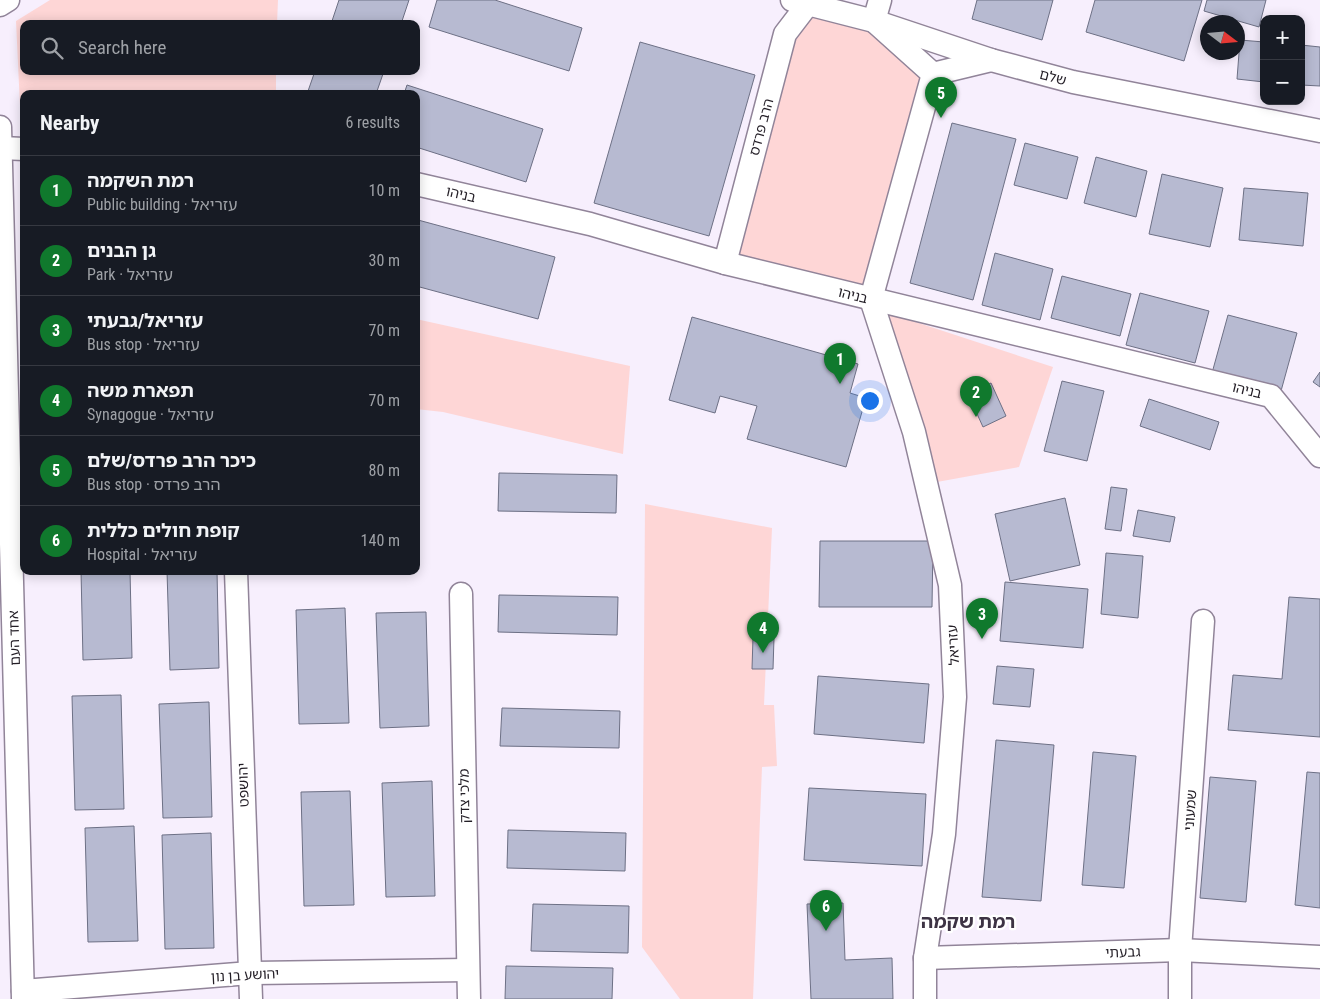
<!DOCTYPE html>
<meta charset="utf-8">
<style>
body{margin:0;font-family:"Roboto Condensed","Noto Sans Hebrew",sans-serif;background:#20242c;color:#f1f3f6}
.controls{position:absolute;right:15px;top:15px;display:grid;overflow:hidden;border-radius:10px;box-shadow:0 2px 12px #0003}
.controls button{width:45px;height:45px;display:grid;place-items:center;padding:0;border:0;border-bottom:1px solid #363941;background:#171b24;color:#f1f3f6;font:25px sans-serif}
.compass{position:absolute;left:1200px;top:15px;width:45px;height:45px;border-radius:50%;background:#171b24;box-shadow:0 2px 12px #0003;rotate:106deg}
.you{position:absolute;left:869px;top:400px;width:18px;height:18px;margin:-12px;border:4px solid #fff;border-radius:50%;background:#1a73e8;box-shadow:0 0 0 8px #1a73e833}
.badge{display:grid;place-items:center;width:32px;height:32px;border-radius:50%;background:#10792d;color:#fff;font-size:16px;font-weight:700}
.pin{position:absolute;translate:-50% -41px;filter:drop-shadow(0 1px 2px #0008)}
.pin::after{content:'';position:absolute;top:26px;width:18px;height:15px;background:inherit;clip-path:polygon(0 0,100% 0,50% 100%)}
.list{margin:0;padding:0;list-style:none}
h2{display:flex;justify-content:space-between;align-items:center;height:65px;margin:0;padding:0 20px;font-size:21px}
h2 small{font-size:16px;font-weight:400;color:#9ea1a6}
.list li{display:grid;grid-template-columns:32px 1fr auto;gap:15px;align-items:center;box-sizing:border-box;height:70px;padding:0 20px;border-top:1px solid #363941}
.list b{display:block;font-size:19px;white-space:nowrap}
.list p{margin:0;font-size:16px;white-space:nowrap;color:#9ea1a6}
.list em{font-size:16px;font-style:normal;color:#9ea1a6}
.icon{flex:none;width:28px;height:28px;fill:none;stroke:currentColor;stroke-width:2;stroke-linecap:round;stroke-linejoin:round}
.map{position:relative;flex:none;width:1320px;height:999px;overflow:hidden}
.search{position:absolute;background:#171b24;box-shadow:0 2px 12px #0003;left:20px;top:20px;width:400px;height:55px;display:flex;align-items:center;gap:12px;box-sizing:border-box;padding:0 18px;border-radius:10px;color:#9ea1a6;font-size:19px}
.panel{position:absolute;background:#171b24;box-shadow:0 2px 12px #0003;left:20px;top:90px;width:400px;height:485px;border-radius:10px}
.map>svg:first-child{display:block}
.green{fill:#fed6d6}
.building{fill:#b7bad1;stroke:#6d7085}
.lines{fill:none;stroke-linecap:round;stroke-linejoin:round}
.minor-casing{stroke:#918499;stroke-width:25}
.minor{stroke:#fff;stroke-width:22}
.labels{text-anchor:middle;dominant-baseline:central;stroke-width:4.5;stroke-linejoin:round;paint-order:stroke}
.street-label{font-size:14px;fill:#231e26;stroke:#fff}
.district-label{font-size:19px;font-weight:bold;fill:#3d3344;stroke:#fff}
</style>
<div class="map">
<svg width="1320" height="999" viewBox="0 0 1320 999">
<rect width="100%" height="100%" fill="#f7effd"/>
<!-- green -->
<g class="green">
<path d="M50,0H278L277,24H24V71H276V94H24V127H21L16,21Z"/>
<path d="M810,4L874,21L933,74L871,299L725,263L785,34Z"/>
<path d="M882,311L1053,367L1019,467L937,482Z"/>
<path d="M416,319L630,366L623,454L443,412L416,409Z"/>
<path d="M645,504L772,528L764,705H774L777,766L762,767L753,999H680L642,947Z"/>
</g>
<!-- building -->
<g class="building">
<path d="M339,0H409L401,24H331Z"/>
<path d="M437,0H495L582,28L569,71L429,27Z"/>
<path d="M977,0H1053L1042,40L972,19Z"/>
<path d="M1095,0H1202L1184,61L1086,32Z"/>
<path d="M1207,0H1266L1259,27L1204,11Z"/>
<path d="M1240,40L1264,42V82L1237,79Z"/>
<path d="M640,42L755,75L709,236L594,203Z"/>
<path d="M1301,45L1320,47V86L1301,85Z"/>
<path d="M315,71H384L376,94H307Z"/>
<path d="M407,85L543,129L526,182L416,147V94H404Z"/>
<path d="M952,123L1016,139L973,300L910,283Z"/>
<path d="M1025,143L1078,157L1067,199L1014,185Z"/>
<path d="M1096,157L1147,171L1136,217L1084,203Z"/>
<path d="M1162,174L1223,188L1210,247L1149,234Z"/>
<path d="M1244,188L1308,193L1303,246L1239,240Z"/>
<path d="M418,220L555,257L538,319L416,286Z"/>
<path d="M995,253L1053,269L1040,320L982,305Z"/>
<path d="M1062,276L1131,294L1120,336L1051,318Z"/>
<path d="M1140,293L1209,311L1195,363L1126,345Z"/>
<path d="M1228,315L1297,333L1281,391L1212,373Z"/>
<path d="M692,317L858,364L850,393L866,398L846,467L747,439L757,406L720,396L715,413L669,400Z"/>
<path d="M1320,372V387L1313,382Z"/>
<path d="M1062,381L1104,391L1087,461L1044,451Z"/>
<path d="M991,383L1006,416L983,427L968,394Z"/>
<path d="M1149,399L1219,422L1210,450L1140,426Z"/>
<path d="M416,448L419,546H416Z"/>
<path d="M499,473L617,475L616,513L498,511Z"/>
<path d="M1111,487L1127,489L1121,531L1105,529Z"/>
<path d="M1065,498L1080,565L1010,581L995,514Z"/>
<path d="M1138,510L1175,517L1170,542L1133,536Z"/>
<path d="M820,541H933L932,607H819Z"/>
<path d="M1106,553L1143,556L1138,618L1101,614Z"/>
<path d="M81,571H130L132,658L83,660Z"/>
<path d="M167,571H217L219,668L170,670Z"/>
<path d="M1005,582L1088,589L1083,648L1000,641Z"/>
<path d="M499,595L618,597L617,635L498,632Z"/>
<path d="M1289,597L1320,599V737L1228,730L1233,675L1282,679Z"/>
<path d="M345,608L349,723L299,724L296,610Z"/>
<path d="M426,612L429,726L380,728L376,613Z"/>
<path d="M753,637L774,638L773,669H752Z"/>
<path d="M997,666L1034,669L1030,707L993,704Z"/>
<path d="M818,676L929,684L924,743L814,734Z"/>
<path d="M121,695L124,809L75,810L72,696Z"/>
<path d="M209,702L212,817L163,818L159,704Z"/>
<path d="M502,708L620,711L619,748L500,746Z"/>
<path d="M996,740L1054,745L1041,901L982,897Z"/>
<path d="M1093,752L1136,756L1124,888L1082,885Z"/>
<path d="M1307,772L1320,773V908L1295,905Z"/>
<path d="M1210,777L1256,781L1246,902L1200,898Z"/>
<path d="M432,781L435,896L386,897L382,783Z"/>
<path d="M809,788L926,794L922,866L804,860Z"/>
<path d="M350,791L354,905L304,906L301,792Z"/>
<path d="M134,826L138,941L88,942L85,828Z"/>
<path d="M508,830L626,833L625,871L507,868Z"/>
<path d="M211,833L214,948L165,949L162,835Z"/>
<path d="M843,903L845,960L892,958L893,999H811L807,904Z"/>
<path d="M533,904L629,906L628,953L531,951Z"/>
<path d="M506,966L613,968L612,999H505Z"/>
</g>
<g class="lines">
<defs>
<g id="minor">
<path d="M792,0L874,21L991,60L1073,82L1320,131"/>
<path d="M880,0L874,21L933,74L871,299L914,432L950,585L955,697L944,834L925,958V999"/>
<path d="M0,5L8,0"/>
<path d="M933,74L991,60"/>
<path d="M0,127L23,999"/>
<path d="M1,148L24,149"/>
<path d="M416,184L590,224L725,263L1271,396L1320,456"/>
<path d="M725,263L785,34L811,0"/>
<path d="M236,571L251,999"/>
<path d="M461,594L469,999"/>
<path d="M925,958L1180,950L1320,957"/>
<path d="M23,991L250,973L467,970"/>
<path d="M1180,999V950L1203,621"/>
</g>
</defs>
<!-- minor casing -->
<use href="#minor" class="minor-casing"/>
<!-- minor -->
<use href="#minor" class="minor"/>
</g>
<g class="labels">
<!-- street labels -->
<g class="street-label">
<text transform="translate(1053 77) rotate(15)">שלם</text>
<text transform="translate(761 127) rotate(-75)">הרב פרדס</text>
<text transform="translate(461 194) rotate(13)">בניהו</text>
<text transform="translate(853 295) rotate(14)">בניהו</text>
<text transform="translate(1247 390) rotate(14)">בניהו</text>
<text transform="translate(14 638) rotate(-92)">אחד העם</text>
<text transform="translate(953 645) rotate(-93)">עזריאל</text>
<text transform="translate(243 785) rotate(-92)">יהושפט</text>
<text transform="translate(464 796) rotate(-91)">מלכי צדק</text>
<text transform="translate(1190 810) rotate(-86)">שמעוני</text>
<text transform="translate(1123 952) rotate(-2)">גבעתי</text>
<text transform="translate(245 975) rotate(-3)">יהושע בן נון</text>
</g>
<!-- district labels -->
<g class="district-label">
<text x="968" y="921">רמת שקמה</text>
</g>
</g>
</svg>
<div class="controls">
<button>+</button>
<button>−</button>
</div>
<svg class="compass" viewBox="-18 -18 36 36"><path d="M0-13l5 13h-10z" fill="#e53935"/><path d="M0 13l5-13h-10z" fill="#9ea1a6"/></svg>
<div class="you"></div>
<div class="pin badge" style="left:840px;top:384px">1</div>
<div class="pin badge" style="left:976px;top:417px">2</div>
<div class="pin badge" style="left:982px;top:639px">3</div>
<div class="pin badge" style="left:763px;top:653px">4</div>
<div class="pin badge" style="left:941px;top:118px">5</div>
<div class="pin badge" style="left:826px;top:931px">6</div>
<div class="search"><svg class="icon" aria-label="search" viewBox="0 0 24 24"><circle cx="10" cy="10" r="6"/><path d="M15 15l6 6"/></svg>Search here</div>
<section class="panel">
<h2>Nearby<small>6 results</small></h2>
<ul class="list">
<li><span class="badge">1</span><div><b>רמת השקמה</b><p>Public building · עזריאל</p></div><em>10 m</em></li>
<li><span class="badge">2</span><div><b>גן הבנים</b><p>Park · עזריאל</p></div><em>30 m</em></li>
<li><span class="badge">3</span><div><b>עזריאל/גבעתי</b><p>Bus stop · עזריאל</p></div><em>70 m</em></li>
<li><span class="badge">4</span><div><b>תפארת משה</b><p>Synagogue · עזריאל</p></div><em>70 m</em></li>
<li><span class="badge">5</span><div><b>כיכר הרב פרדס/שלם</b><p>Bus stop · הרב פרדס</p></div><em>80 m</em></li>
<li><span class="badge">6</span><div><b>קופת חולים כללית</b><p>Hospital · עזריאל</p></div><em>140 m</em></li>
</ul>
</section>
</div>
